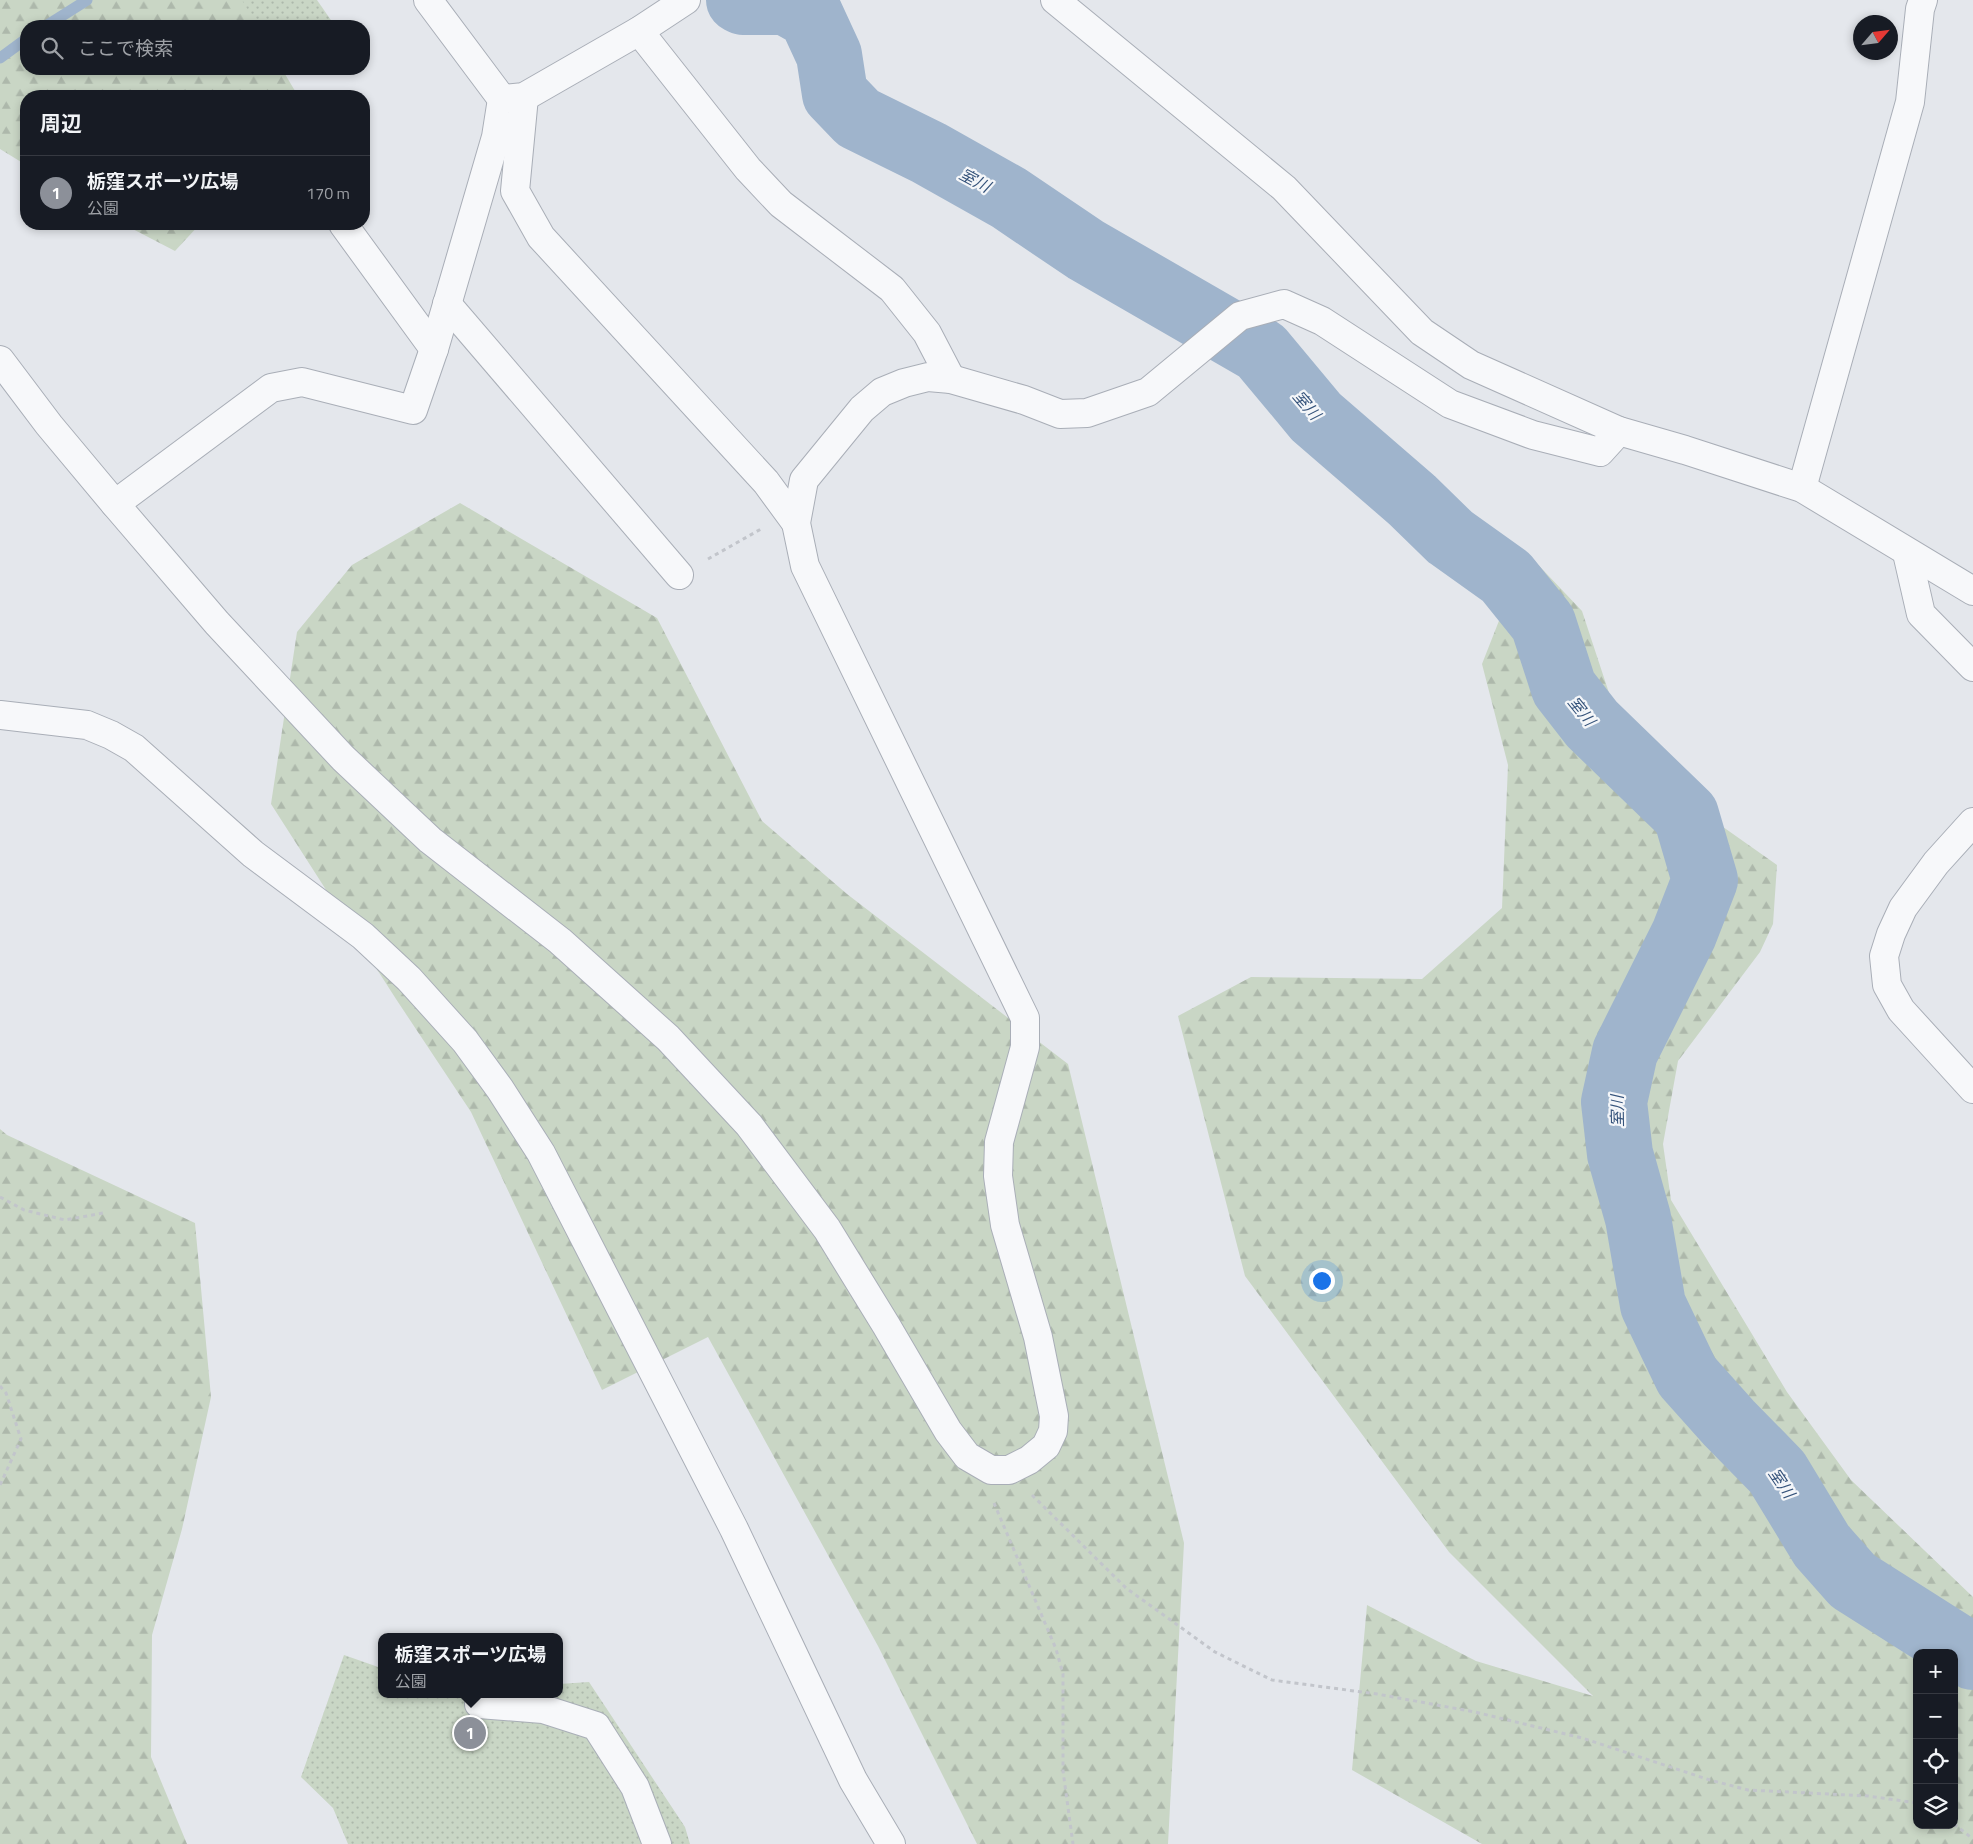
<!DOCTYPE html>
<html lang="ja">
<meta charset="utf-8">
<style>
body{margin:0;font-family:"Titillium Web","Noto Sans JP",sans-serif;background:#20242c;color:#f1f3f6}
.controls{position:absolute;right:15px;bottom:15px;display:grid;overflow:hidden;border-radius:10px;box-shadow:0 2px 8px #0003}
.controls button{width:45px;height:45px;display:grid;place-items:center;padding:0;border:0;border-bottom:1px solid #363941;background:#171b24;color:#f1f3f6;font:25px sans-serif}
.compass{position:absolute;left:1853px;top:15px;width:45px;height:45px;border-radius:50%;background:#171b24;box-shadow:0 2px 8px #0003;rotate:62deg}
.you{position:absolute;left:1321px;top:1280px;width:18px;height:18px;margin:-12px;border:4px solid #fff;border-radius:50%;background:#1a73e8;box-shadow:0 0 0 8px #1a73e833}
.badge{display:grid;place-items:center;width:32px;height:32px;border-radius:50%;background:#8c9099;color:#fff;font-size:16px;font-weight:700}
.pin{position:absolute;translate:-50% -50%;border:2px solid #fff;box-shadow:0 1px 5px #0006}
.popup{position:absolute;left:378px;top:1633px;width:185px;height:65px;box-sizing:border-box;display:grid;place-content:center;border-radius:10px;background:#171b24;filter:drop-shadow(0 1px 4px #0005);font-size:16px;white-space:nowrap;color:#9ea1a6}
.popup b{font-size:19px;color:#f1f3f6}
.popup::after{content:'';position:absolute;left:50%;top:100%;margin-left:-10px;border:10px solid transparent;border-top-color:#171b24}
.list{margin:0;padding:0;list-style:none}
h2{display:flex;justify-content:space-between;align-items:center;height:65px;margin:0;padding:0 20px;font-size:21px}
h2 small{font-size:16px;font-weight:400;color:#9ea1a6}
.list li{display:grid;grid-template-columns:32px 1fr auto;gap:15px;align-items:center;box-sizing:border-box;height:75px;padding:0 20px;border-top:1px solid #363941}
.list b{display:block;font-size:19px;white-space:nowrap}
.list p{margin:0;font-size:16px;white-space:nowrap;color:#9ea1a6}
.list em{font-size:16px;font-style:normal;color:#9ea1a6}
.icon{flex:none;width:28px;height:28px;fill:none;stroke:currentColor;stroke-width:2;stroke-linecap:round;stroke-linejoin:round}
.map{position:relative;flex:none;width:1973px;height:1844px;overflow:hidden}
.search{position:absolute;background:#171b24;box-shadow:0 2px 8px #0003;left:20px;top:20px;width:350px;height:55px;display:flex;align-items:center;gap:12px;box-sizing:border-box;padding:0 18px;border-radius:20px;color:#9ea1a6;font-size:19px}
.panel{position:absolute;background:#171b24;box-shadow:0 2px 8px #0003;left:20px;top:90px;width:350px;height:140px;border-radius:20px}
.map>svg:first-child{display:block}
.grass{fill:url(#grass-dots)}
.forest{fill:url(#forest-firs);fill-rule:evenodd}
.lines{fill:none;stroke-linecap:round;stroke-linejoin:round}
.stream{stroke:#9fb4cc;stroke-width:11}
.river{stroke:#9fb4cc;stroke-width:66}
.minor-casing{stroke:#a9aeb7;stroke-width:30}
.path{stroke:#c2c5cb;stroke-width:3;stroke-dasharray:4 4;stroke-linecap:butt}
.minor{stroke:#f7f8fa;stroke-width:28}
.labels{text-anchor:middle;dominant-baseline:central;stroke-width:4.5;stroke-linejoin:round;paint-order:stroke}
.water-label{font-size:16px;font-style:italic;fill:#34527a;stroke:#f4f6f9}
</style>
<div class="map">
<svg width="1973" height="1844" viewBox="0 0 1973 1844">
<defs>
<pattern id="grass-dots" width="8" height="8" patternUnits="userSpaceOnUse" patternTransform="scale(1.25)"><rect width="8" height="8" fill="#c9d6c5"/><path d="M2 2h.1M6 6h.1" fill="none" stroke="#adb8ab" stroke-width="1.8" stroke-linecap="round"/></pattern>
<pattern id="forest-firs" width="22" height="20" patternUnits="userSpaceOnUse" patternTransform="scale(1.25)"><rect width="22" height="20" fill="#c9d6c5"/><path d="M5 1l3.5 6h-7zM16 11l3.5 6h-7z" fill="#adb8ab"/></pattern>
</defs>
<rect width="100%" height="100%" fill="#e4e7ec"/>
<!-- grass -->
<g class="grass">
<path d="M193,0H317L335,26H156Z"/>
<path d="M344,1655L381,1668V1694H559V1684L589,1682L685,1827L690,1844H348L333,1808L301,1777Z"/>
</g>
<!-- forest -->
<g class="forest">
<path d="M0,0H242L257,26H26V69H282L298,96H26V165L0,149Z"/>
<path d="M123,224H200L175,251Z"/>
<path d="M460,503L657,618L762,821L847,894L1068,1064L1184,1543L1168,1844H977L878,1646L708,1337L602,1390L471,1112L396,999L271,804L297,632L352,565Z"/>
<path d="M1526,552L1582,611L1611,699L1716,822L1777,865L1773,924L1760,952L1678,1061L1663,1144L1671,1200L1787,1392L1851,1480L1973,1597V1844H1482L1352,1770L1367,1605L1476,1661L1593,1696L1449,1552L1245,1276L1178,1016L1251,977L1422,979L1502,908L1508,765L1482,664ZM1917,1653H1954V1825H1917Z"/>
<path d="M0,1129L7,1135L195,1223L211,1397L182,1529L152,1635L151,1757L187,1844H0Z"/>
</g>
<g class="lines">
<!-- stream -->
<g class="stream">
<path d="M46,26L87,0"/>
<path d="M0,58L26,39"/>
</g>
<!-- river -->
<path class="river" d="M739,0L743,2H786L811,16L829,55L835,94L858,118L929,153L1009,198L1086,250L1261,351L1316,417L1412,500L1450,537L1506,577L1543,623L1564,688L1592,724L1686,815L1705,880L1684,934L1625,1052L1614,1102L1620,1154L1638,1218L1653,1305L1687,1376L1729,1423L1777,1472L1822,1546L1853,1581L1973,1657"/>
<defs>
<g id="minor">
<path d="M428,0L502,99"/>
<path d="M1055,0L1284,188L1422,332L1471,365L1619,431L1685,450L1802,488L1973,591"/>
<path d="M639,31L748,169L781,204L892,289L927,333L951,379"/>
<path d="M524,97L515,191L541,237L766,482L796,523"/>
<path d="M343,224L434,349"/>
<path d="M447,304L679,575"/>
<path d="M0,360L49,425L115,504L217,623L343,758L430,840L560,941L668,1038L749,1125L827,1229L886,1325L948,1431L967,1456L991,1470H1009L1029,1460L1046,1446L1053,1431L1054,1416L1038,1337L1005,1225L998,1176L999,1142L1025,1047V1018L805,566L796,523L804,480L862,409L882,392L904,383L928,377L951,379L1024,400L1060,414L1087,413L1148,392L1240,316L1284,304L1322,321L1450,404L1533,435L1600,452L1619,431"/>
<path d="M1802,488L1910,102L1920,9L1923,0"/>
<path d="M115,504L271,388L302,382L413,410L434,349L496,137L502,99L524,97L639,31L686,0"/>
<path d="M1907,553L1921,614L1973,667"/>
<path d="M0,715L87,725L111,735L134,748L253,854L363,936L409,979L465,1041L500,1089L541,1153L734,1529L853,1780L891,1844"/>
<path d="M1973,822L1936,863L1903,908L1891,934L1884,956L1887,985L1901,1010L1973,1089"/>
<path d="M479,1704L543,1709L596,1726L635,1787L657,1844"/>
</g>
</defs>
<!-- minor casing -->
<use href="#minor" class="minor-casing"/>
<!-- path -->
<g class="path">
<path d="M708,559L761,529"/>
<path d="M0,1197L24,1210L65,1220L103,1213"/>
<path d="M0,1386L6,1393L21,1439L0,1485"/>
<path d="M1032,1495L1126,1588L1215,1652L1272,1680L1377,1694L1475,1712L1582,1738L1710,1780L1748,1790L1868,1796L1917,1803"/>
<path d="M994,1503L1056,1649L1063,1674V1771L1073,1844"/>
<path d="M1954,1824L1973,1839"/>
</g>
<!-- minor -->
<use href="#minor" class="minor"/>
</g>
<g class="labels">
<!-- water labels -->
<g class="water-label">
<text transform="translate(975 180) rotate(28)">室川</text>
<text transform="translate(1307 405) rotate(49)">室川</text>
<text transform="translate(1582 711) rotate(51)">室川</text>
<text transform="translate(1617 1111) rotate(-91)">室川</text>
<text transform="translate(1782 1483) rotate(56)">室川</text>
</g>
</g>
</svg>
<div class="controls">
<button>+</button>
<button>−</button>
<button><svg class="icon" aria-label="locate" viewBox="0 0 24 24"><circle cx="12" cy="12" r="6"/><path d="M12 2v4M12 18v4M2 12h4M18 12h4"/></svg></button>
<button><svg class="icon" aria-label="layers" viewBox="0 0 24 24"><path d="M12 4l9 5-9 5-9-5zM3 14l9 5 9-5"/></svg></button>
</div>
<svg class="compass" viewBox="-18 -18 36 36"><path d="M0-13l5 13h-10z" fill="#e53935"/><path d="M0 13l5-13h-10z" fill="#9ea1a6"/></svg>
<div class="you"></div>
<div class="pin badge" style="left:470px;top:1733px">1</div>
<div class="popup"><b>栃窪スポーツ広場</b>公園</div>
<div class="search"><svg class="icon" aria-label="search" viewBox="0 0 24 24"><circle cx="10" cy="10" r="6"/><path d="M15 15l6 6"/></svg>ここで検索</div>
<section class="panel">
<h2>周辺<small></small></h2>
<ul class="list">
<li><span class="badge">1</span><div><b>栃窪スポーツ広場</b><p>公園</p></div><em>170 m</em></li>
</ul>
</section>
</div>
